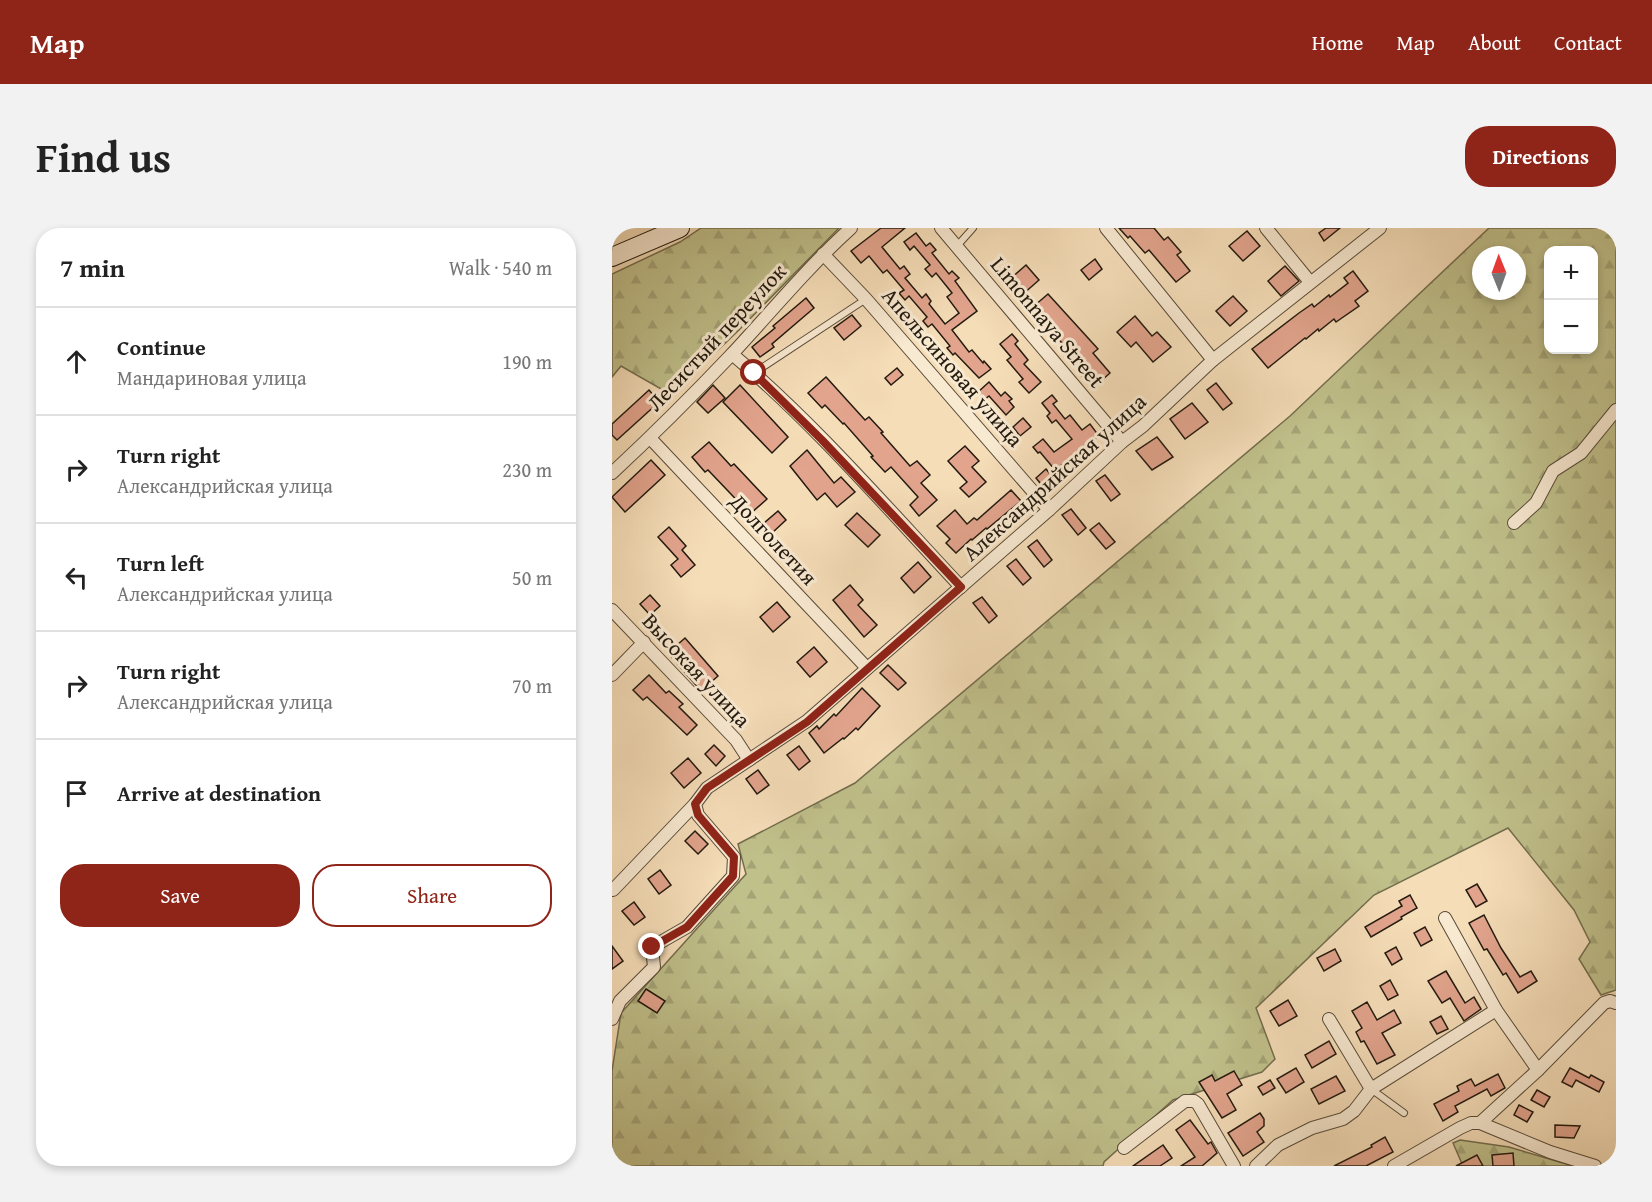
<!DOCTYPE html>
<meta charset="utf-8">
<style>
body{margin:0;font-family:"Gentium Book Plus",serif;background:#f2f2f2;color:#222}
.controls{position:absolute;right:18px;top:18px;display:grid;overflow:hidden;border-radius:12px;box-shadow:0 3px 9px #0003}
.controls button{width:54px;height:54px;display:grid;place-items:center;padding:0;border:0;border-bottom:2px solid #e0e0e0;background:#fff;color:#222;font:30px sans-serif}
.compass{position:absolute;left:860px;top:18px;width:54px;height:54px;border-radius:50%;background:#fff;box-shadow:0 3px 9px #0003;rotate:359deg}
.stop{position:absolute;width:18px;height:18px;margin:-14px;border:4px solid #8f2418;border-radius:50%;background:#fff}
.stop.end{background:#8f2418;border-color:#fff;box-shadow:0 2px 6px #0008}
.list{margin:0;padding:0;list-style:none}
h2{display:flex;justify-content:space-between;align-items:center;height:78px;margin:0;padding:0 24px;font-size:26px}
h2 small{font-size:20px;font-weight:400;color:#767676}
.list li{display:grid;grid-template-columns:39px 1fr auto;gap:18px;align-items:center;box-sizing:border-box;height:108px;padding:0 24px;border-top:2px solid #e0e0e0}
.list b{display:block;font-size:22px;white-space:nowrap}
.list p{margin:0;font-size:20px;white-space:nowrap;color:#767676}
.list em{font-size:20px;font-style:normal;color:#767676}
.actions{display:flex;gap:12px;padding:18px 24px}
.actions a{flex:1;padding:14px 0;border:2px solid #8f2418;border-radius:24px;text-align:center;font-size:21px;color:#8f2418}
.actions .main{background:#8f2418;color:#fff}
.icon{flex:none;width:33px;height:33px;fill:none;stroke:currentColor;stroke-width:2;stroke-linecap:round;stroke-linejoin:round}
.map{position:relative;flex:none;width:1004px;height:938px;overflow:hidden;border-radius:24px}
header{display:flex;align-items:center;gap:36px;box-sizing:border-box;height:84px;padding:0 30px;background:#8f2418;color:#fff}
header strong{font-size:28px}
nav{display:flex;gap:33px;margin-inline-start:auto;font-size:21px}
.intro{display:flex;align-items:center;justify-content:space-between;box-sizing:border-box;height:144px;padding:0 36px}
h1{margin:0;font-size:42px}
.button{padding:15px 27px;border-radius:24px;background:#8f2418;color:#fff;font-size:21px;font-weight:700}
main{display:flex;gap:36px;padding:0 36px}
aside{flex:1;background:#fff;border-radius:24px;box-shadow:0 3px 9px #0003}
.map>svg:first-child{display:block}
.forest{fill:url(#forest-firs);stroke:#726d4d;stroke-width:1.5;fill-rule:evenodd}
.building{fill:#e2a48d;stroke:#231a0f;stroke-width:1.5}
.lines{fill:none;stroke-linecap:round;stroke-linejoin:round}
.lane-casing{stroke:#584b39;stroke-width:8}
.street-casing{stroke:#584b39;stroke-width:14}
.secondary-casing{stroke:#231a0f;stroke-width:20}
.lane{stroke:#f8e9d1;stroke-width:6}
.street{stroke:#f8e9d1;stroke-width:12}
.secondary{stroke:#f8e9d1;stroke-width:18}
.route{stroke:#8f2418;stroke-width:8}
.labels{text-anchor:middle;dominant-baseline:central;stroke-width:6;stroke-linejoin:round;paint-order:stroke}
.street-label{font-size:22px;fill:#231a0f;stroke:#f8e9d1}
</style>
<header>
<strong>Map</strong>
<nav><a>Home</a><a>Map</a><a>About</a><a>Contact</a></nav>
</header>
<div class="intro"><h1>Find us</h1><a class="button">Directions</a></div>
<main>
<aside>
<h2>7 min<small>Walk · 540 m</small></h2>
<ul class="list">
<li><svg class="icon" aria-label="ahead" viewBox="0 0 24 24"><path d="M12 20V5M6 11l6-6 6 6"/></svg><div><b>Continue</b><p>Мандариновая улица</p></div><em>190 m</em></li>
<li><svg class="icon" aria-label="right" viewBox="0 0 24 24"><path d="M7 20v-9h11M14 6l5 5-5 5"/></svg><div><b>Turn right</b><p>Александрийская улица</p></div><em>230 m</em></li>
<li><svg class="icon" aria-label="left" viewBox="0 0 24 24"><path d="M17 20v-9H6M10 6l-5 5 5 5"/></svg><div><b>Turn left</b><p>Александрийская улица</p></div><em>50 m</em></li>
<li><svg class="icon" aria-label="right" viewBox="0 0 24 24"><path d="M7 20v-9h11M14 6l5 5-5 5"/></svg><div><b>Turn right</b><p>Александрийская улица</p></div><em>70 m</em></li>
<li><svg class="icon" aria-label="arrive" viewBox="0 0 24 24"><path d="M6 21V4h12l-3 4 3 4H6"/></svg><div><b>Arrive at destination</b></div></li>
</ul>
<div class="actions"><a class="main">Save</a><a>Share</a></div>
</aside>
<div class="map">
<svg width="1004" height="938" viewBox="0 0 1004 938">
<defs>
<pattern id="forest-firs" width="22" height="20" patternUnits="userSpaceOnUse" patternTransform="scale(1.5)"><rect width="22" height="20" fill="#c0c08b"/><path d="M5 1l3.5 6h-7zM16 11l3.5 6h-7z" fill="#a5a477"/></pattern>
</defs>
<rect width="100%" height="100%" fill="#f5ddb8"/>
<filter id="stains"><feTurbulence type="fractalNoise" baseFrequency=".00333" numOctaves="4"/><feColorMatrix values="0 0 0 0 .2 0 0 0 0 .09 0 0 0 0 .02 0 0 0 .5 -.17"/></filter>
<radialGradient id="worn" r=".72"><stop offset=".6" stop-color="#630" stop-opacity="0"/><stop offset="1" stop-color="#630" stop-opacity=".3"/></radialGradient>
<!-- forest -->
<g class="forest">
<path d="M89,0H227L128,101L63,163L56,165L9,138L0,149V46L68,14Z"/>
<path d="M877,0H1004V762L989,767L967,731L978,714L962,682L896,600L762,667L644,780L663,831L650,844L561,872L492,934L491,938H0V843L9,785L134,646L126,616L243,555L678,188ZM936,22H981V122H936ZM869,27H905V63H869Z"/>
<path d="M848,912L897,919L961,938H851L841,915Z"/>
</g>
<!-- building -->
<g class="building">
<path d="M269,0H293L270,19L288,41L292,38L298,46L293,50L310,70L314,66L319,73L317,76L333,96L347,85L335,69L340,65L324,45L320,49L313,41L318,37L302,18L298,22L292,14L304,5L314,18L318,15L324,22L320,25L337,46L340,43L347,50L343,53L365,83L340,102L357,124L360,122L371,135L372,133L379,141L367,150L343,125L341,127L335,120L338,118L320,96L316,99L311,93L315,89L297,68L293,72L287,65L292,62L275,42L271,45L257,28L249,35L239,23Z"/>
<path d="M507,0H542L552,12L556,9L569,24L565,27L578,43L564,54L537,22L533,25L518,8L516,10Z"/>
<path d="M714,0H728L712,13L707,5Z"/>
<path d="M635,3L648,18L631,33L617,18Z"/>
<path d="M483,31L490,41L477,52L469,42Z"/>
<path d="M414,37L427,52L410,67L397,52Z"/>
<path d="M673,38L687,53L669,68L656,53Z"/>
<path d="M741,43L756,63L743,73L747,78L724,94L722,91L707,103L706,101L694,111L693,110L656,140L640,121L687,85L700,76L702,79L717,67L718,69L736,55L732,50Z"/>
<path d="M436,66L486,121L481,125L498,145L481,160L467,145L472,141L438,101L440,100L422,78Z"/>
<path d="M621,68L635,83L618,98L604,83Z"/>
<path d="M194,70L202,80L160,116L162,119L148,129L140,119L163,100L161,98Z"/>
<path d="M240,87L249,98L232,112L222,100Z"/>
<path d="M523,88L540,108L545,104L559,119L541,134L524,114L519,119L505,104Z"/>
<path d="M400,106L406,113L403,116L416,132L412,136L429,154L417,165L407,154L411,151L395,132L399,129L388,116Z"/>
<path d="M285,140L291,147L279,157L273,150Z"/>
<path d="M214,149L253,192L257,189L271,204L269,205L298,238L305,233L318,247L309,255L325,272L307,288L298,277L306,269L279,239L273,244L259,229L261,228L232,195L231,196L213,177L210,180L196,165Z"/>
<path d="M377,154L389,168L393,164L400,171L397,173L402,179L394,187L377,168L372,172L366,164Z"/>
<path d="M604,155L620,175L611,182L595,162Z"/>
<path d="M101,157L113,170L96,185L85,174Z"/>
<path d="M128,157L176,209L160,225L111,174Z"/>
<path d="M37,162L47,174L5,212L0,207V196Z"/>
<path d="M440,167L445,173L441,176L453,191L458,187L470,202L478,196L487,208L443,242L428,224L426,225L421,219L431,211L442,224L460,211L444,192L440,195L435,188L438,185L430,175Z"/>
<path d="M580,175L596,194L573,211L558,191Z"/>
<path d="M411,190L419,199L408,208L401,199Z"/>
<path d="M545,209L561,229L540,242L524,223Z"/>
<path d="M97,214L119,238L122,236L155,271L138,286L96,242L93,244L80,229Z"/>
<path d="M353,218L367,233L360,239L374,254L357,269L348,260L355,254L336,233Z"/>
<path d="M195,222L222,255L229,249L243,264L225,279L213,265L205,272L178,238Z"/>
<path d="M39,232L53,247L13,284L0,269Z"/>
<path d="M434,241L443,252L433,261L424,250Z"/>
<path d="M493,247L508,266L499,273L484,253Z"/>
<path d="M399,262L409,273L375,301L374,300L360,312L359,311L344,325L334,315L338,311L325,298L343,282L355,296L362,290L365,292Z"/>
<path d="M459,281L474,300L466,307L450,287Z"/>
<path d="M166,283L174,292L160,305L151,296Z"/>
<path d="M245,285L268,307L256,319L233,297Z"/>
<path d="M487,295L503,314L494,321L478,302Z"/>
<path d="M57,299L74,318L70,322L83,337L69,349L59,337L66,331L46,309Z"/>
<path d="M425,312L440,332L432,339L416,319Z"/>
<path d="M404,331L419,350L411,357L395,338Z"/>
<path d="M306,334L319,349L302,365L289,350Z"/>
<path d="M238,357L251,372L246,377L265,397L252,409L221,372Z"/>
<path d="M38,367L48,378L38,387L28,376Z"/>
<path d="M370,369L385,388L377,395L361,375Z"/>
<path d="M165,374L178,389L161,404L148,389Z"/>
<path d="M73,410L106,448L89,463L56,425Z"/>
<path d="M202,419L215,434L198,449L185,434Z"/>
<path d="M276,437L294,455L286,462L268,445Z"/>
<path d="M37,447L54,465L57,463L71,476L67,479L85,497L75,507L35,469L31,472L21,462Z"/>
<path d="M250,460L268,478L246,502L244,500L232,511L231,510L212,525L197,505L205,498L207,501L222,486L224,488Z"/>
<path d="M102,517L113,528L104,538L93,526Z"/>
<path d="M187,518L198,533L187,542L175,527Z"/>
<path d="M76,530L89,545L72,560L59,545Z"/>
<path d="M146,542L157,557L145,566L134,551Z"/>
<path d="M83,603L96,616L86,626L73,613Z"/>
<path d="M48,642L59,657L47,666L36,651Z"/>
<path d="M865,656L875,673L864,679L854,662Z"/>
<path d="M798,667L805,680L789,689L790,691L759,709L753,699L790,678L787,673Z"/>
<path d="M22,674L33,689L22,697L10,683Z"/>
<path d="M872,687L889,720L908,749L919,743L925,753L906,765L894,745L891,747L875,721L872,722L857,695Z"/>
<path d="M813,699L820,712L809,718L802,705Z"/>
<path d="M0,718L11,733L0,741Z"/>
<path d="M784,719L790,731L780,737L773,725Z"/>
<path d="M723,721L729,733L712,743L705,730Z"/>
<path d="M834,743L853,775L862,769L869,781L852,793L838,770L830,775L816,753Z"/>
<path d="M778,752L786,767L776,772L768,758Z"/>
<path d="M34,761L53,773L45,785L26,773Z"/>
<path d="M676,772L685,788L667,798L658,783Z"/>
<path d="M755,774L765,792L782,782L789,795L770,805L783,827L765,836L752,813L749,814L744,804L750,800L740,783Z"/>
<path d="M829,788L836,801L825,806L818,794Z"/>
<path d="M717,813L724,826L700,840L693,827Z"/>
<path d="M684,840L692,854L674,865L665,851Z"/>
<path d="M958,840L977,850L979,847L992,854L987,864L964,852L960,859L950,854Z"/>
<path d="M622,843L630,857L615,866L624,882L610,890L587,854L600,847L603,853Z"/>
<path d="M886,846L893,860L879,868L875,861L843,878L846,884L831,893L822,876L847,863L845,858L859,851L863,858Z"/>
<path d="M724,848L733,863L707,876L699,861Z"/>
<path d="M658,852L663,860L651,867L646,859Z"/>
<path d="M925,862L938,869L932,879L919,872Z"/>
<path d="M907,877L921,884L915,894L902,887Z"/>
<path d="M648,885L652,891V898L645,904L652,914L631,928L616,905Z"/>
<path d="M578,892L596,916L599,914L605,925L590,938H569L583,929L564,902Z"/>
<path d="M943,897L968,898L962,910L943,909Z"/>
<path d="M773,909L781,924L754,938H722L760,919L759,917Z"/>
<path d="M551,917L560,930L548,938H521Z"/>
<path d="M901,925L902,938H881L880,927Z"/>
<path d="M865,927L871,938H844Z"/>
</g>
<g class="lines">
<defs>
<g id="lane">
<path d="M345,18L361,0"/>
<path d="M142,145L254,71"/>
<path d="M759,861L792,885"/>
</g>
<g id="street">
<path d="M329,0L510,214"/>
<path d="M494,0L601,132"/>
<path d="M654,0L698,54"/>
<path d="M211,26L254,71L437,282"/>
<path d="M120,126C203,196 275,280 349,359"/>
<path d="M38,210L255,440"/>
<path d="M0,245C41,207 81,167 120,126C159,84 196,39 239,0"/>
<path d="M902,295L924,275L941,243L969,225L1004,182"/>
<path d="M0,382L124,512L137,532"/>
<path d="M0,447L32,414"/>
<path d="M1,662L83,576"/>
<path d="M833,690L884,782L926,842"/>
<path d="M0,791L8,773L42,739L40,719L75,699L121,648L122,629L86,587L83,576L95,560L195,493L437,282L510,214L531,198L601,132L768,0"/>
<path d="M717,791L759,861"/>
<path d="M868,895L938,924L983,938"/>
<path d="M512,920L573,873H582L586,876L622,938"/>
<path d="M644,938L666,917L700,900L731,891L742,883L759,861L884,782"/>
<path d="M782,938L848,900L859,895H868L926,842L992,775L998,773L1004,775"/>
</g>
<path id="secondary" d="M0,29L68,0"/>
</defs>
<!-- lane casing -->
<use href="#lane" class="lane-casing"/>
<!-- street casing -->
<use href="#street" class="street-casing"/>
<!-- secondary casing -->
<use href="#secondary" class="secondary-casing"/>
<!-- lane -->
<use href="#lane" class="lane"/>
<!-- street -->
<use href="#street" class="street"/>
<!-- secondary -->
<use href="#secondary" class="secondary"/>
</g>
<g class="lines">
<!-- route -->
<path class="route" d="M40,719L75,699L121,648L122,629L86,587L83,576L95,560L195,494L349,359L210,212L142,145"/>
</g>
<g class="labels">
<!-- street labels -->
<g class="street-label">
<text transform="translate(436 94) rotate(50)">Limonnaya Street</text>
<text transform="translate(104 109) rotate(-47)">Лесистый переулок</text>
<text transform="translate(341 139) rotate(49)">Апельсиновая улица</text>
<text transform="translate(442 249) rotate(-42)">Александрийская улица</text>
<text transform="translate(162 311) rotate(47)">Долголетия</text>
<text transform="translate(85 442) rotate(47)">Высокая улица</text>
</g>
</g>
<rect width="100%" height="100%" filter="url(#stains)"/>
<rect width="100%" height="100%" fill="url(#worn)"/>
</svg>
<div class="controls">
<button>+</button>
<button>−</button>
</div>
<svg class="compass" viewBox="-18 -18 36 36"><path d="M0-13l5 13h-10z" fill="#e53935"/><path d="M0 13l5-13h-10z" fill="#767676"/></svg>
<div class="stop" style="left:142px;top:145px"></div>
<div class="stop end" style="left:40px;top:719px"></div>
</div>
</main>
